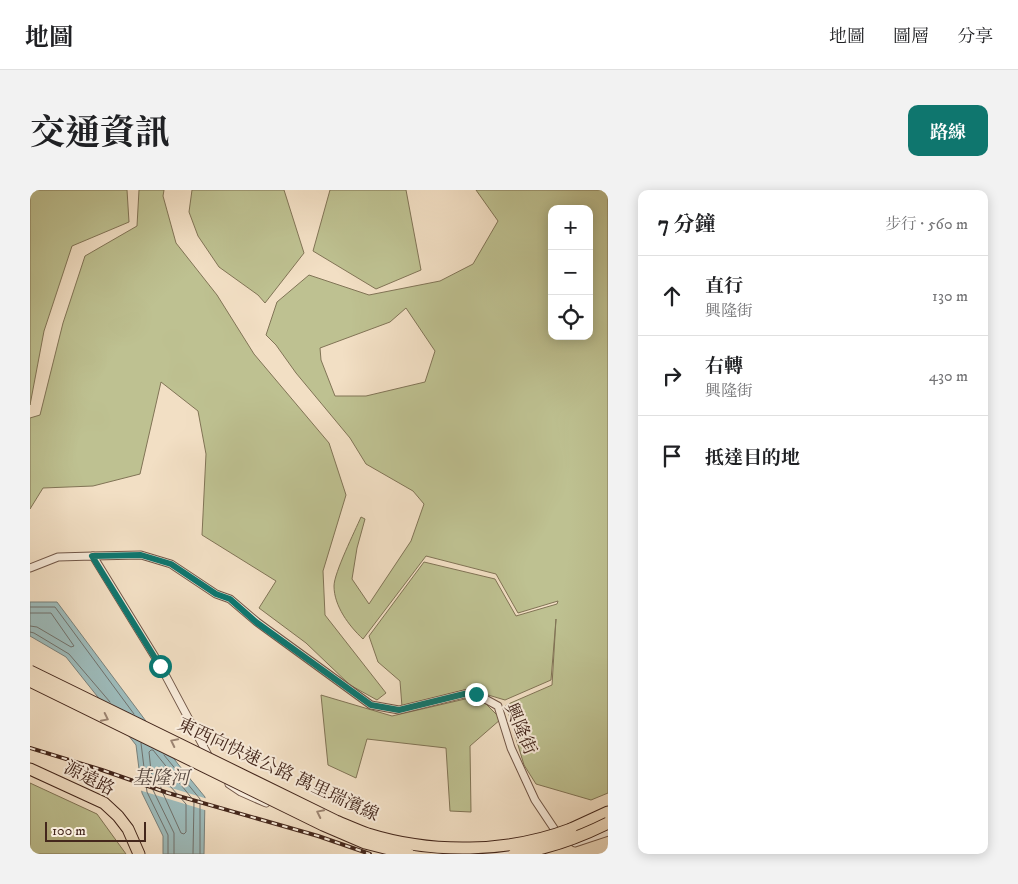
<!DOCTYPE html>
<html lang="zh-TW">
<meta charset="utf-8">
<style>
body{margin:0;font-family:"IM FELL DW Pica","Noto Serif TC",serif;background:#f2f2f2;color:#202124}
.controls{position:absolute;right:15px;top:15px;display:grid;overflow:hidden;border-radius:10px;box-shadow:0 2px 12px #0003}
.controls button{width:45px;height:45px;display:grid;place-items:center;padding:0;border:0;border-bottom:1px solid #e0e0e0;background:#fff;color:#202124;font:25px sans-serif}
.scale{position:absolute;left:15px;bottom:12px;width:101px;box-sizing:border-box;padding-left:5px;border:2px solid #44271c;border-top:0;font-size:14px;line-height:18px;white-space:nowrap;color:#44271c;-webkit-text-stroke:4px #f7ead9;paint-order:stroke}
.stop{position:absolute;width:15px;height:15px;margin:-11px;border:4px solid #0f766e;border-radius:50%;background:#fff}
.stop.end{background:#0f766e;border-color:#fff;box-shadow:0 1px 5px #0008}
.list{margin:0;padding:0;list-style:none}
h2{display:flex;justify-content:space-between;align-items:center;height:65px;margin:0;padding:0 20px;font-size:21px}
h2 small{font-size:16px;font-weight:400;color:#757577}
.list li{display:grid;grid-template-columns:32px 1fr auto;gap:15px;align-items:center;box-sizing:border-box;height:80px;padding:0 20px;border-top:1px solid #e0e0e0}
.list b{display:block;font-size:19px;white-space:nowrap}
.list p{margin:0;font-size:16px;white-space:nowrap;color:#757577}
.list em{font-size:16px;font-style:normal;color:#757577}
.icon{flex:none;width:28px;height:28px;fill:none;stroke:currentColor;stroke-width:2;stroke-linecap:round;stroke-linejoin:round}
.map{position:relative;flex:none;width:578px;height:664px;overflow:hidden;border-radius:10px}
header{display:flex;align-items:center;gap:30px;box-sizing:border-box;height:70px;padding:0 25px;background:#fff;border-bottom:1px solid #e0e0e0}
header strong{font-size:24px}
nav{display:flex;gap:28px;margin-inline-start:auto;font-size:18px}
.intro{display:flex;align-items:center;justify-content:space-between;box-sizing:border-box;height:120px;padding:0 30px}
h1{margin:0;font-size:35px}
.button{padding:12px 22px;border-radius:10px;background:#0f766e;color:#fff;font-size:18px;font-weight:700}
main{display:flex;gap:30px;padding:0 30px}
aside{flex:1;background:#fff;border-radius:10px;box-shadow:0 2px 12px #0003}
.map>svg:first-child{display:block}
.green{fill:#bec191;stroke:#817456;fill-rule:evenodd}
.water{fill:#9dbbbb;stroke:#79807b}
.pier{fill:#f2dfc4}
.lines{fill:none;stroke-linecap:round;stroke-linejoin:round}
.shore{stroke:#70716c;stroke-width:1}
.minor-casing{stroke:#705546;stroke-width:9}
.primary-casing{stroke:#44271c;stroke-width:13}
.trunk-casing{stroke:#44271c;stroke-width:13}
.minor{stroke:#f7ead9;stroke-width:7}
.primary{stroke:#f2dfc4;stroke-width:11}
.trunk{stroke:#f2dfc4;stroke-width:11}
.rail-casing{stroke:#44271c;stroke-width:4}
.rail{stroke:#f7ead9;stroke-width:2;stroke-dasharray:5.5;stroke-linecap:butt}
.trunk-bridge-casing{stroke:#44271c;stroke-width:13;stroke-linecap:butt}
.trunk-bridge{stroke:#f2dfc4;stroke-width:11}
.oneway{stroke:#9b8370}
.route{stroke:#0f766e;stroke-width:6}
.labels{text-anchor:middle;dominant-baseline:central;stroke-width:4;stroke-linejoin:round;paint-order:stroke}
.street-label{font-size:18px;fill:#44271c;stroke:#f7ead9}
.water-label{font-size:19px;font-style:italic;fill:#5a4c44;stroke:#f7ead9}
</style>
<header>
<strong>地圖</strong>
<nav><a>地圖</a><a>圖層</a><a>分享</a></nav>
</header>
<div class="intro"><h1>交通資訊</h1><a class="button">路線</a></div>
<main>
<div class="map">
<svg width="578" height="664" viewBox="0 0 578 664">
<rect width="100%" height="100%" fill="#f2dfc4"/>
<filter id="stains"><feTurbulence type="fractalNoise" baseFrequency=".004" numOctaves="4"/><feColorMatrix values="0 0 0 0 .2 0 0 0 0 .09 0 0 0 0 .02 0 0 0 .5 -.17"/></filter>
<radialGradient id="worn" r=".72"><stop offset=".6" stop-color="#630" stop-opacity="0"/><stop offset="1" stop-color="#630" stop-opacity=".3"/></radialGradient>
<!-- green -->
<g class="green">
<path d="M0,0H97L99,32L42,56L14,141L0,215Z"/>
<path d="M109,0H134L133,6L146,53L187,105L224,164L299,253L316,305L293,381L295,425L356,503L347,510L320,495L276,453L229,418L246,391L172,345L176,264L168,221L131,192L110,284L63,296L13,298L0,319V228L10,225L33,133L55,66L107,36Z"/>
<path d="M162,0H254L274,63L235,113L228,105L189,77L168,46L159,22Z"/>
<path d="M300,0H376L391,80L346,99L283,61Z"/>
<path d="M446,0H578V603L561,610L506,594L494,575L476,515L522,495L526,429L521,490L475,510L438,499L372,517L370,491L348,472L339,446L394,372L465,389L486,426L527,414L528,411L488,423L466,384L396,366L333,449C319,436 304,416 304,396C304,383 325,341 331,327L335,329L327,358L322,389L339,414L381,351L394,314L383,301L336,274L320,248L266,183L246,155L236,145L247,112L279,85L339,105L410,91L443,74L468,31ZM522,19H559V146H522ZM376,118L405,161L395,192L336,206H305L291,170L290,158L360,132Z"/>
<path d="M291,505L362,526L448,506L471,529L440,556L441,622L420,621L416,558L337,549L326,588L298,575Z"/>
<path d="M0,593L67,624L96,664H0Z"/>
</g>
<!-- water -->
<path class="water" d="M0,412H27L148,574L175,607L174,664H133V646L112,603L106,555L36,467L0,446Z"/>
<!-- pier -->
<path class="pier" d="M108,588L178,609V621L109,600Z"/>
<g class="lines">
<!-- shore -->
<g class="shore">
<path d="M0,417H25L104,524"/>
<path d="M0,423H21L44,456L41,457L7,437L0,436"/>
<path d="M0,442L4,443L39,464L80,512"/>
<path d="M111,553L117,602L138,645V664"/>
<path d="M134,565L170,609V664"/>
<path d="M132,587L156,614V642L154,644L151,643L131,599L130,589Z"/>
<path d="M144,664V643L123,600L119,562L121,560H123L164,611L163,664"/>
</g>
<defs>
<g id="minor">
<path d="M63,366L111,365L141,374L186,404L200,409L227,432L341,515L369,520L434,504H446L468,516L481,558L505,610L529,646"/>
<path d="M0,378L28,367L63,366L130,475L179,567"/>
<path d="M199,594L211,602L236,613"/>
<path d="M545,653L578,642"/>
<path d="M446,663L488,660"/>
</g>
<path id="primary" d="M0,579L74,613L88,626L98,639L109,664"/>
<path id="trunk" d="M541,639L578,622"/>
</defs>
<!-- minor casing -->
<use href="#minor" class="minor-casing"/>
<!-- primary casing -->
<use href="#primary" class="primary-casing"/>
<!-- trunk casing -->
<use href="#trunk" class="trunk-casing"/>
<!-- minor -->
<use href="#minor" class="minor"/>
<!-- primary -->
<use href="#primary" class="primary"/>
<!-- trunk -->
<use href="#trunk" class="trunk"/>
<defs>
<path id="rail" d="M0,558L72,580L138,603L288,646L340,664"/>
</defs>
<!-- rail casing -->
<use href="#rail" class="rail-casing"/>
<!-- rail -->
<use href="#rail" class="rail"/>
<defs>
<g id="trunk-bridge">
<path d="M0,481L306,631C316,635 327,640 338,644C402,664 478,663 541,639"/>
<path d="M0,491L293,635L335,653L379,664"/>
<path d="M484,664C517,659 548,648 578,633"/>
</g>
</defs>
<!-- trunk-bridge casing -->
<use href="#trunk-bridge" class="trunk-bridge-casing"/>
<!-- trunk-bridge -->
<use href="#trunk-bridge" class="trunk-bridge"/>
</g>
<!-- one-way arrows -->
<defs><path id="oneway-chevron" d="M-2-3.5L2.5 0L-2 3.5" fill="none" stroke-width="1.6" stroke-linecap="round" stroke-linejoin="round" transform="scale(1.25)"/></defs>
<g class="oneway">
<use href="#oneway-chevron" transform="translate(75 528) rotate(26)"/>
<use href="#oneway-chevron" transform="translate(144 552) rotate(-154)"/>
<use href="#oneway-chevron" transform="translate(290 623) rotate(-154)"/>
</g>
<g class="lines">
<!-- route -->
<path class="route" d="M130,476L62,366L111,365L141,374L186,404L200,409L226,432L341,515L369,520L434,504H446"/>
</g>
<g class="labels">
<!-- street labels -->
<g class="street-label">
<text transform="translate(490 539) rotate(67)">興隆街</text>
<text transform="translate(248 580) rotate(25)">東西向快速公路 萬里瑞濱線</text>
<text transform="translate(59 589) rotate(27)">源遠路</text>
</g>
<!-- water labels -->
<g class="water-label">
<text x="131" y="588">基隆河</text>
</g>
</g>
<rect width="100%" height="100%" filter="url(#stains)"/>
<rect width="100%" height="100%" fill="url(#worn)"/>
</svg>
<div class="controls">
<button>+</button>
<button>−</button>
<button><svg class="icon" aria-label="locate" viewBox="0 0 24 24"><circle cx="12" cy="12" r="6"/><path d="M12 2v4M12 18v4M2 12h4M18 12h4"/></svg></button>
</div>
<div class="scale">100 m</div>
<div class="stop" style="left:130px;top:476px"></div>
<div class="stop end" style="left:446px;top:504px"></div>
</div>
<aside>
<h2>7 分鐘<small>步行 · 560 m</small></h2>
<ul class="list">
<li><svg class="icon" aria-label="ahead" viewBox="0 0 24 24"><path d="M12 20V5M6 11l6-6 6 6"/></svg><div><b>直行</b><p>興隆街</p></div><em>130 m</em></li>
<li><svg class="icon" aria-label="right" viewBox="0 0 24 24"><path d="M7 20v-9h11M14 6l5 5-5 5"/></svg><div><b>右轉</b><p>興隆街</p></div><em>430 m</em></li>
<li><svg class="icon" aria-label="arrive" viewBox="0 0 24 24"><path d="M6 21V4h12l-3 4 3 4H6"/></svg><div><b>抵達目的地</b></div></li>
</ul>
</aside>
</main>
